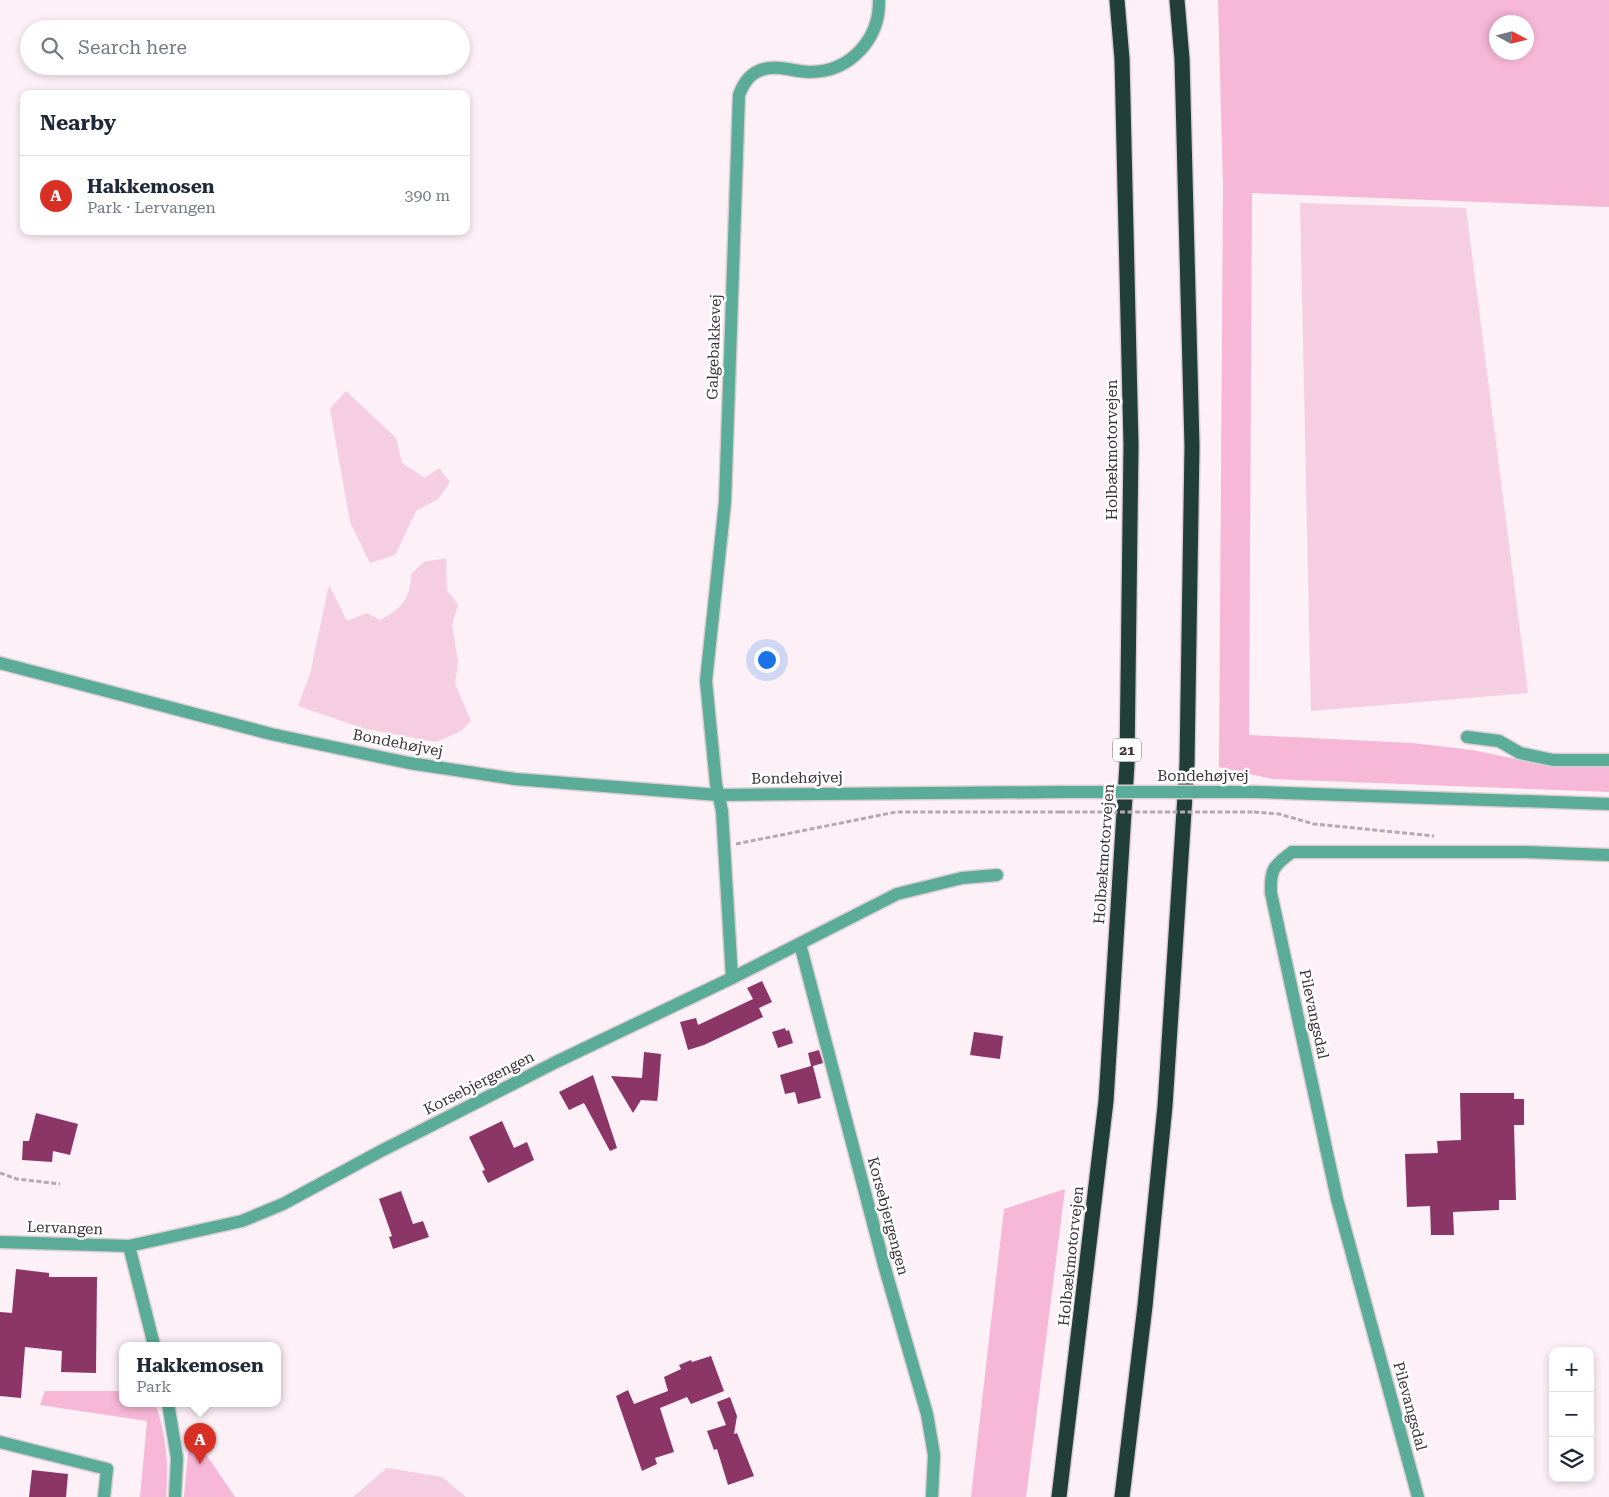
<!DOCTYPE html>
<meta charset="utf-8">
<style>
body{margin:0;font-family:"Roboto Serif",serif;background:#f6f6f7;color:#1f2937}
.controls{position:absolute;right:15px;bottom:15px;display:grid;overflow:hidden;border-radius:10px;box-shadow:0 2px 8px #0003}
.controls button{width:45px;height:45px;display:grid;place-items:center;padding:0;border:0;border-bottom:1px solid #e0e1e3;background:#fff;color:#1f2937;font:25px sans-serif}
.compass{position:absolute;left:1489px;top:15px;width:45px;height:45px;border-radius:50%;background:#fff;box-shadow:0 2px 8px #0003;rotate:97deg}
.you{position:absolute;left:766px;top:659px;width:18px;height:18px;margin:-12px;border:4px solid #fff;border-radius:50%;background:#1a73e8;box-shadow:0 0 0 8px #1a73e833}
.badge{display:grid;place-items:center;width:32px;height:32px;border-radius:50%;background:#d93025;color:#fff;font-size:16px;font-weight:700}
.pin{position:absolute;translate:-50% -41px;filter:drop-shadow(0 1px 2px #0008)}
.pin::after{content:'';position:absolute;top:26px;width:18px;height:15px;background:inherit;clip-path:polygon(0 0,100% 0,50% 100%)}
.popup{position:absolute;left:119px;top:1342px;width:162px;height:65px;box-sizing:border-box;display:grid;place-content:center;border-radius:10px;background:#fff;filter:drop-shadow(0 1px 4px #0005);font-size:16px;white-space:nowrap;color:#747a83}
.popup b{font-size:19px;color:#1f2937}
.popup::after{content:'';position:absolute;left:50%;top:100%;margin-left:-10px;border:10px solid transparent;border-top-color:#fff}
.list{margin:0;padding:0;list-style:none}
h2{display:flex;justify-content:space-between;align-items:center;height:65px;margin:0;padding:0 20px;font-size:21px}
h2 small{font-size:16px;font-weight:400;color:#747a83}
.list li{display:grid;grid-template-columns:32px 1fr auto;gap:15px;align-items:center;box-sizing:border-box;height:80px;padding:0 20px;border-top:1px solid #e0e1e3}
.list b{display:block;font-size:19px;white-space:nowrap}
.list p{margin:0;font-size:16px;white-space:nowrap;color:#747a83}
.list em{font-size:16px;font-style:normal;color:#747a83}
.icon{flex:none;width:28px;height:28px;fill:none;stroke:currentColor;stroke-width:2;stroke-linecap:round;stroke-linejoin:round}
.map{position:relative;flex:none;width:1609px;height:1497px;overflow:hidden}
.search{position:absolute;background:#fff;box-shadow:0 2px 8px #0003;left:20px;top:20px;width:450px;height:55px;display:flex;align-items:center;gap:12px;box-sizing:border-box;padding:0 18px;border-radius:28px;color:#747a83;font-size:19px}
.panel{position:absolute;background:#fff;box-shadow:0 2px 8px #0003;left:20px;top:90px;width:450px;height:145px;border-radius:10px}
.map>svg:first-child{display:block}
.green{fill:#f7b7d7;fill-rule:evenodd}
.water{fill:#f6cee1}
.building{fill:#8b3667}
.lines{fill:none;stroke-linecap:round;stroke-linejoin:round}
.minor-casing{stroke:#daced3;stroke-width:15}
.highway-casing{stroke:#daced3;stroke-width:18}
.path{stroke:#b5a9af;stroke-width:3;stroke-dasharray:5 2.5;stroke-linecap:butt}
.minor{stroke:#5aab98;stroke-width:12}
.highway{stroke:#213e37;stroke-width:15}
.minor-bridge-casing{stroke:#daced3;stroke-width:15;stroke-linecap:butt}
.path-bridge{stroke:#b5a9af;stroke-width:3;stroke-dasharray:5 2.5;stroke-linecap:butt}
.minor-bridge{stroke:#5aab98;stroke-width:12}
.labels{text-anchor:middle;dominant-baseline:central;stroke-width:5;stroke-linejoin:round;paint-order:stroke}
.shield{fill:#fff;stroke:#766f72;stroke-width:1}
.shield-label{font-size:14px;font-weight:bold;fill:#3c3136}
.street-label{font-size:15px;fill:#3c3136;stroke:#fff}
</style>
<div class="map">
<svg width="1609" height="1497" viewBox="0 0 1609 1497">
<rect width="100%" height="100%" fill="#fdf0f6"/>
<!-- green -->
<g class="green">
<path d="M1218,0H1609V207L1252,193L1249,735L1412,743L1472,750L1555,767L1609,765V792L1272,779L1219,767L1223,186ZM1496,22H1526V52H1496Z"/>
<path d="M1065,1189L1026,1497H971L1004,1209Z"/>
<path d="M45,1391H122V1403H155C166,1434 169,1464 166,1497H140L147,1421L40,1405Z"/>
<path d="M190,1431L235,1497H184Z"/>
</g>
<!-- water -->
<g class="water">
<path d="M1300,203L1466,208L1528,693L1311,711Z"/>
<path d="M346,391L396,438L402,463L425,478L439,468L450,482L438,499L416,511L395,555L370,563L350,522L330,409Z"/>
<path d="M446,558L447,590L458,605L452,625L458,662L455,684L471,721L461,731L436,742L362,728L298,706L310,674L329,585L347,621L367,613L380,620C401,609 411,599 411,574L424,562Z"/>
<path d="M387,1468L442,1477L466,1497H353Z"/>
</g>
<!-- building -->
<g class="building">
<path d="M762,981L772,1002L759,1008L763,1017L704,1045L688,1050L680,1022L696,1018L698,1025L753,999L747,988Z"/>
<path d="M785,1028L786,1031L789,1030L793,1043L778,1048L772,1032Z"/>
<path d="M974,1032L1003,1036L1000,1059L970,1055Z"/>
<path d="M819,1050L823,1063L813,1066L821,1098L798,1104L795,1092L785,1094L780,1075L811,1066L808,1053Z"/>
<path d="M644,1052L661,1054L658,1095L657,1101L641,1100L633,1113L611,1076L642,1078Z"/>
<path d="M593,1075L617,1148L610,1151L584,1103L569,1110L559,1092Z"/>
<path d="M1460,1093H1514V1099H1524V1125H1514L1516,1200H1499V1210L1453,1212L1454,1235H1431L1430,1206L1407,1207L1405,1154L1438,1153L1437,1141L1461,1140Z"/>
<path d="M36,1113L78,1124L70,1155L53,1151L52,1162L22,1160L23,1141H29Z"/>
<path d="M502,1121L514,1148L527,1142L534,1160L488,1183L482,1171L485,1170L469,1137Z"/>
<path d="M401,1191L413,1224L423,1221L429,1237L393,1249L389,1237L392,1236L379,1199Z"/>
<path d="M16,1269L49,1273V1277H97L96,1373L61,1372L62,1351L25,1347L21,1398L0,1396V1312L12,1313Z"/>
<path d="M711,1356L724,1391L691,1404L687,1397L660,1408L674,1452L655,1458L657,1464L642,1471L616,1396L628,1390L634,1404L668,1391L664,1377L681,1369L679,1365L691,1360L692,1362Z"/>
<path d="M730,1397L737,1416L734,1434L737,1433L754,1476L728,1485L717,1449L714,1450L707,1431L726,1425L717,1402Z"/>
<path d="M32,1470L68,1474L66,1497H29Z"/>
</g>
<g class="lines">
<defs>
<g id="minor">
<path d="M0,663L271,734L409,763L515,779L718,795L1060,792"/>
<path d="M1467,737L1499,741L1520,753L1553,760H1609"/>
<path d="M1255,792L1609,804"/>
<path d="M800,944L884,1265L927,1414L934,1455L932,1497"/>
<path d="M732,978L722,811L716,784L706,681L725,502L739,95C743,84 749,74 761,70C776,64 795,72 810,72C851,72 880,38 879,0"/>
<path d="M0,1242L129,1246L242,1221L283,1204L381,1151L556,1062L732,978L897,894L962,878L997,875"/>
<path d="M129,1246L154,1345"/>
<path d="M168,1403L177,1458L175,1497"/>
<path d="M0,1442L107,1469L104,1497"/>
<path d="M1418,1497L1337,1199L1271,893C1270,870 1273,866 1292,852H1526L1609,855"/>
</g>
<g id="highway">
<path d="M1059,1497L1106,1101L1127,764L1131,445L1122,59L1117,0"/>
<path d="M1122,1497L1145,1306L1165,1106L1187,764L1192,446L1182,59L1177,0"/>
</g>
</defs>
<!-- minor casing -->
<use href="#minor" class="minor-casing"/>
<!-- highway casing -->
<use href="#highway" class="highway-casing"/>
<!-- path -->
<g class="path">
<path d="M1254,812L1279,814L1314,824L1434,836"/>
<path d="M736,844L896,812H1060"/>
<path d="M0,1173L17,1179L60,1184"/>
</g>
<!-- minor -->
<use href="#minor" class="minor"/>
<!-- highway -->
<use href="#highway" class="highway"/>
<defs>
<path id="minor-bridge" d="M1060,792H1255"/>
</defs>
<!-- minor-bridge casing -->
<use href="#minor-bridge" class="minor-bridge-casing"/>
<!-- path-bridge -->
<path class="path-bridge" d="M1060,812H1254"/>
<!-- minor-bridge -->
<use href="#minor-bridge" class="minor-bridge"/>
</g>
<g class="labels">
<!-- shield labels -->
<rect class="shield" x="1113" y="738.5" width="28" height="23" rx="4"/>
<g class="shield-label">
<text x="1127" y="750">21</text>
</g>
<!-- street labels -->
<g class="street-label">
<text transform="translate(714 347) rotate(-88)">Galgebakkevej</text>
<text transform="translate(1112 450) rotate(-90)">Holbækmotorvejen</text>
<text transform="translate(398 743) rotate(11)">Bondehøjvej</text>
<text x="1203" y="776">Bondehøjvej</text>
<text transform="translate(797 778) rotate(-1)">Bondehøjvej</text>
<text transform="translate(1104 854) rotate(-86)">Holbækmotorvejen</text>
<text transform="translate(1314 1014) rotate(78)">Pilevangsdal</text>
<text transform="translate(479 1083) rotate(-27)">Korsebjergengen</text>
<text transform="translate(888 1216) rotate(75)">Korsebjergengen</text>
<text transform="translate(65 1228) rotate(2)">Lervangen</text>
<text transform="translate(1071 1256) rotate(-84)">Holbækmotorvejen</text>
<text transform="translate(1410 1406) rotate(75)">Pilevangsdal</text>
</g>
</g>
</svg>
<div class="controls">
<button>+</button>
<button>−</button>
<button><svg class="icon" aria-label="layers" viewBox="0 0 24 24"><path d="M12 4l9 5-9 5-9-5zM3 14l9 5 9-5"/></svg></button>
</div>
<svg class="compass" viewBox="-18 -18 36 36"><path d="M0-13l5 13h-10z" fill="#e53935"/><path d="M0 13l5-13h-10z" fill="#747a83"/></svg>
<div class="you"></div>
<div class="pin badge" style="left:200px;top:1464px">A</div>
<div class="popup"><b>Hakkemosen</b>Park</div>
<div class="search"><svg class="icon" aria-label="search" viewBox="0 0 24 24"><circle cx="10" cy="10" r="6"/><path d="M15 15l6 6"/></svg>Search here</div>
<section class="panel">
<h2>Nearby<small></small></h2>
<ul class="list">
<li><span class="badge">A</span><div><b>Hakkemosen</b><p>Park · Lervangen</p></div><em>390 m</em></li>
</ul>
</section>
</div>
